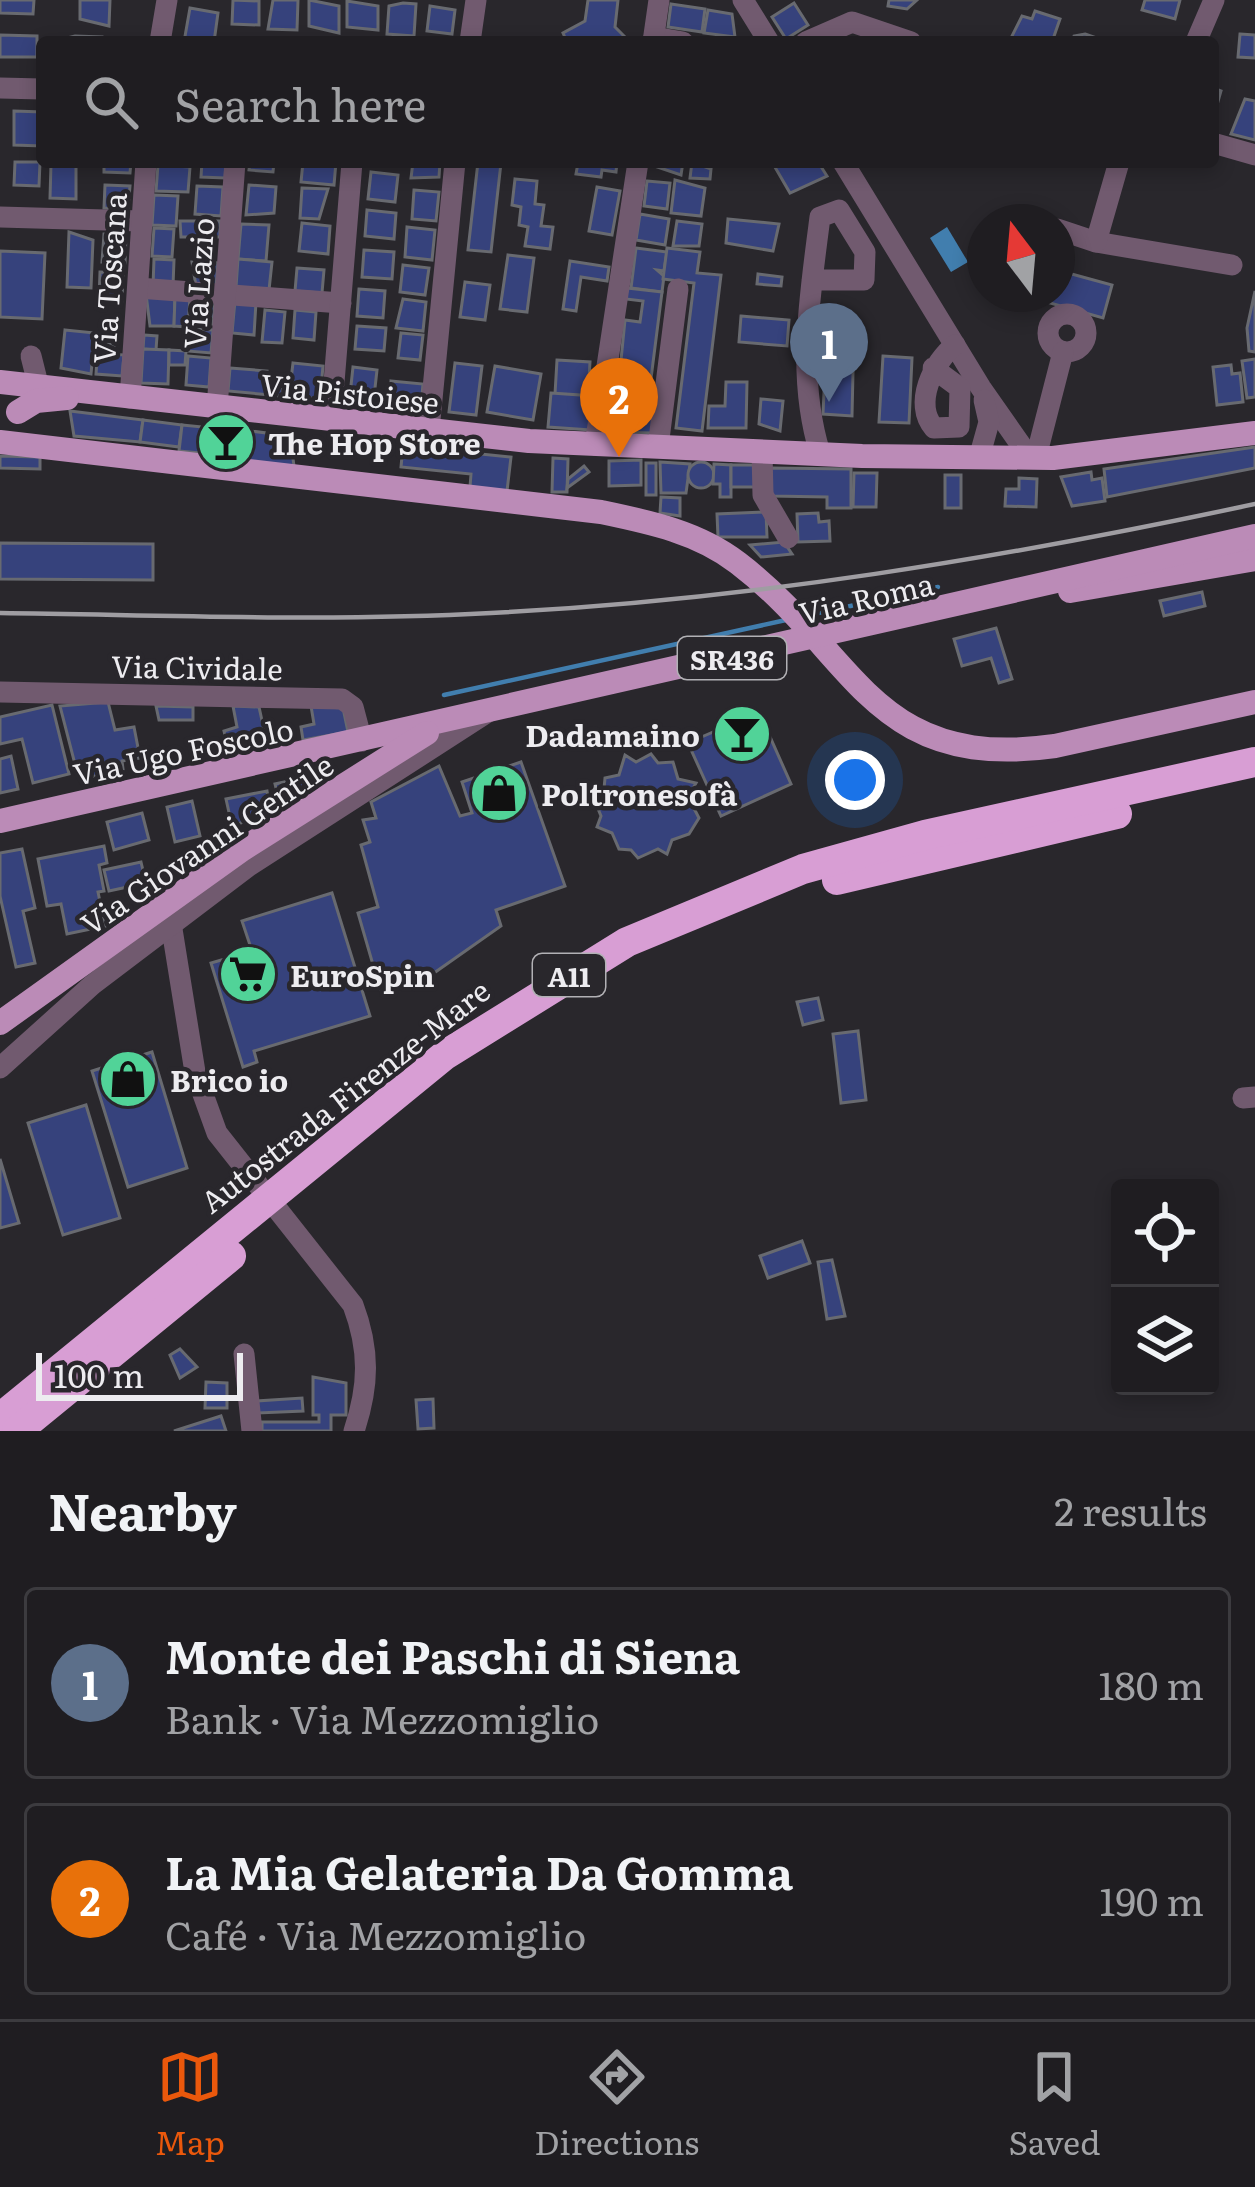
<!DOCTYPE html>
<meta charset="utf-8">
<style>
body{margin:0;font-family:Literata,serif;background:#27262a;color:#f1f3f6}
.controls{position:absolute;right:36px;bottom:36px;display:grid;overflow:hidden;border-radius:12px;box-shadow:0 6px 18px #0003}
.controls button{width:108px;height:108px;display:grid;place-items:center;padding:0;border:0;border-bottom:3px solid #3c3b3f;background:#1f1d21;color:#f1f3f6;font:60px sans-serif}
.compass{position:absolute;left:967px;top:204px;width:108px;height:108px;border-radius:50%;background:#1f1d21;box-shadow:0 6px 18px #0003;rotate:344deg}
.scale{position:absolute;left:36px;bottom:30px;width:207px;box-sizing:border-box;padding-left:12px;border:6px solid #edecf0;border-top:0;font-size:33px;line-height:42px;white-space:nowrap;color:#edecf0;-webkit-text-stroke:9px #29272c;paint-order:stroke}
.you{position:absolute;left:855px;top:780px;width:42px;height:42px;margin:-30px;border:9px solid #fff;border-radius:50%;background:#1a73e8;box-shadow:0 0 0 18px #1a73e833}
.badge{display:grid;place-items:center;width:78px;height:78px;border-radius:50%;background:#ea580c;color:#fff;font-size:39px;font-weight:700}
.pin{position:absolute;translate:-50% -99px;filter:drop-shadow(0 3px 6px #0008)}
.pin::after{content:'';position:absolute;top:63px;width:42px;height:36px;background:inherit;clip-path:polygon(0 0,100% 0,50% 100%)}
.list{margin:0;padding:0;list-style:none}
h2{display:flex;justify-content:space-between;align-items:center;height:156px;margin:0;padding:0 48px;font-size:51px}
h2 small{font-size:39px;font-weight:400;color:#a1a2a5}
.list li{display:grid;grid-template-columns:78px 1fr auto;gap:36px;align-items:center;box-sizing:border-box;height:192px;margin:0 24px 24px;padding:0 24px;border:3px solid #3c3b3f;border-radius:12px}
.list b{display:block;font-size:45px;white-space:nowrap}
.list p{margin:0;font-size:39px;white-space:nowrap;color:#a1a2a5}
.list em{font-size:39px;font-style:normal;color:#a1a2a5}
.icon{flex:none;width:66px;height:66px;fill:none;stroke:currentColor;stroke-width:2;stroke-linecap:round;stroke-linejoin:round}
.map{position:relative;flex:none;width:1255px;height:1431px;overflow:hidden}
.search{position:absolute;background:#1f1d21;box-shadow:0 6px 18px #0003;left:36px;right:36px;top:36px;height:132px;display:flex;align-items:center;gap:30px;box-sizing:border-box;padding:0 42px;border-radius:12px;color:#a1a2a5;font-size:45px}
.sheet{height:588px;background:#1f1d21}
nav{display:flex;justify-content:space-around;align-items:center;box-sizing:border-box;height:168px;border-top:3px solid #3c3b3f;background:#1f1d21;font-size:33px;color:#a1a2a5}
nav a{display:grid;justify-items:center;gap:6px}
nav .on{color:#ea580c}
.map>svg:first-child{display:block}
.water{fill:#417eae}
.lines{fill:none;stroke-linecap:round;stroke-linejoin:round}
.stream{stroke:#417eae;stroke-width:4.5}
.building{fill:#36427c;stroke:#686a70;stroke-width:3}
.minor{stroke:#715a6f;stroke-width:21}
.major{stroke:#bb8bb7;stroke-width:24}
.highway{stroke:#d89ed4;stroke-width:30}
.rail{stroke:#9f9da2;stroke-width:4.5}
.labels{text-anchor:middle;dominant-baseline:central;stroke-width:9;stroke-linejoin:round;paint-order:stroke}
.shield{fill:#29272c;stroke:#b2b1b5;stroke-width:3}
.shield-label{font-size:27px;font-weight:bold;fill:#edecf0}
.street-label{font-size:30px;fill:#edecf0;stroke:#29272c}
.poi-label{font-size:30px;font-weight:bold;fill:#edecf0;stroke:#29272c;text-anchor:start}
</style>
<div class="map">
<svg width="1255" height="1431" viewBox="0 0 1255 1431">
<rect width="100%" height="100%" fill="#29272c"/>
<!-- water -->
<path class="water" d="M947,227L968,262L951,272L930,238Z"/>
<g class="lines">
<!-- stream -->
<g class="stream">
<path d="M809,615L938,587"/>
<path d="M444,695L786,620"/>
</g>
</g>
<!-- building -->
<g class="building">
<path d="M0,0H34L33,14L0,13Z"/>
<path d="M80,0H110L109,26L80,19Z"/>
<path d="M233,0L259,1V25L232,24Z"/>
<path d="M273,0H298L297,30L268,29Z"/>
<path d="M309,0L339,6V33L309,26Z"/>
<path d="M588,0H618L615,27L630,42H567L563,33L585,21Z"/>
<path d="M889,0H917L907,9L888,6Z"/>
<path d="M1145,0H1180L1175,19L1142,10Z"/>
<path d="M347,1L378,6V30L347,27Z"/>
<path d="M403,3L416,4L414,36L387,34L389,6Z"/>
<path d="M794,3L808,25L786,39L772,17Z"/>
<path d="M671,4L705,9L702,32L668,27Z"/>
<path d="M430,6L455,10L452,34L427,31Z"/>
<path d="M190,8L218,13L214,42H184Z"/>
<path d="M708,10L732,14L735,37L704,33Z"/>
<path d="M1035,11L1060,19L1052,42H1009L1022,16L1032,19Z"/>
<path d="M1085,34L1108,42H1072L1074,36Z"/>
<path d="M1240,34L1255,35V58L1238,57Z"/>
<path d="M0,35L37,36V57H0Z"/>
<path d="M75,36L102,37V42H51Z"/>
<path d="M1213,88L1221,91L1213,119Z"/>
<path d="M1245,99L1255,101V140L1231,134Z"/>
<path d="M14,111L42,112V146L14,145Z"/>
<path d="M15,162H40L39,186L14,185Z"/>
<path d="M104,162H131L130,173L104,172Z"/>
<path d="M202,162H226L225,178L201,177Z"/>
<path d="M250,162H274L273,172L249,170Z"/>
<path d="M303,162H336L334,185L301,182Z"/>
<path d="M413,162H440L439,177L411,178Z"/>
<path d="M478,162L501,163L491,252L468,250Z"/>
<path d="M571,162H617L616,172L602,170L601,177L576,174L578,163Z"/>
<path d="M657,162H683L681,175L657,167Z"/>
<path d="M692,162L711,169L710,179L690,178Z"/>
<path d="M772,162H818L827,176L790,193Z"/>
<path d="M51,164H76V199L50,198Z"/>
<path d="M158,165L190,167L188,192L156,191Z"/>
<path d="M371,172L398,175L395,202L368,199Z"/>
<path d="M515,179L537,181L535,204L544,205L541,226L553,227L550,249L525,246L528,227L519,225L521,207L512,205Z"/>
<path d="M675,180L705,188L701,216L671,213Z"/>
<path d="M647,181L670,183L667,209L644,206Z"/>
<path d="M105,185L130,186L128,209L104,208Z"/>
<path d="M249,185L276,187L274,213L246,215Z"/>
<path d="M197,186L223,187L221,216L195,214Z"/>
<path d="M597,187L620,191L612,235L589,231Z"/>
<path d="M302,188L328,189L319,219L300,218Z"/>
<path d="M414,190L439,192L436,221L412,219Z"/>
<path d="M154,195L178,196L176,226L152,225Z"/>
<path d="M367,210L396,213L394,239L365,236Z"/>
<path d="M640,214L669,219L665,245L636,240Z"/>
<path d="M728,219L779,224L773,251L726,243Z"/>
<path d="M180,221H220V237H181Z"/>
<path d="M677,221L702,224L699,246H673Z"/>
<path d="M302,223L330,226L328,254L299,251Z"/>
<path d="M241,224L269,225L266,261L238,259Z"/>
<path d="M407,227L435,230L432,260L405,257Z"/>
<path d="M154,228L174,229L172,257L152,256Z"/>
<path d="M69,232L93,240L91,288L67,287Z"/>
<path d="M104,234L126,235L125,263L102,262Z"/>
<path d="M636,248L667,252L664,271L657,270L664,276L662,292L631,288Z"/>
<path d="M667,248L700,252L697,273L721,275L702,431L676,428L694,283L663,279Z"/>
<path d="M364,250L394,252L392,279L362,277Z"/>
<path d="M0,251L45,253L42,319L0,317Z"/>
<path d="M508,255L534,258L527,312L500,309Z"/>
<path d="M154,259L174,260L173,286H153Z"/>
<path d="M238,259L272,262L269,290L236,287Z"/>
<path d="M570,261L609,267L607,281L581,277L576,311L563,309Z"/>
<path d="M192,262L218,263L216,288L196,286Z"/>
<path d="M403,265L429,268L425,295L400,292Z"/>
<path d="M297,268L324,270L322,293L295,291Z"/>
<path d="M1057,270L1112,285L1103,318L1043,301L1045,294H1057Z"/>
<path d="M100,272L123,273L122,301L99,300Z"/>
<path d="M758,274L782,277L781,286L757,284Z"/>
<path d="M465,282L490,285L485,320L460,317Z"/>
<path d="M627,288L662,292L648,402L629,399L627,413L616,410L625,320L640,322L643,301L626,299Z"/>
<path d="M359,289L385,291L383,318L357,316Z"/>
<path d="M1255,291V352L1249,351L1247,328Z"/>
<path d="M146,294L175,296L174,326H150Z"/>
<path d="M175,296L190,297L188,327L174,326Z"/>
<path d="M194,298L215,300L213,324L192,322Z"/>
<path d="M403,299L426,302L423,331L396,328Z"/>
<path d="M235,300L256,302L254,335L232,333Z"/>
<path d="M265,310L285,312L282,343L262,342Z"/>
<path d="M295,310L316,312L314,340L293,338Z"/>
<path d="M741,316L789,320L787,346L739,342Z"/>
<path d="M357,326L386,328L384,351L355,349Z"/>
<path d="M827,327L854,329L852,416L823,414Z"/>
<path d="M189,329L213,330L211,353L187,351Z"/>
<path d="M65,330L95,333L91,374L61,368Z"/>
<path d="M401,333L423,335L420,360L398,358Z"/>
<path d="M144,335L157,336L156,350L143,349Z"/>
<path d="M98,343L114,345L113,354L124,355L122,376L96,374Z"/>
<path d="M143,349L169,350L168,384L141,383Z"/>
<path d="M169,350L186,351L185,365H169Z"/>
<path d="M188,356L211,358L209,387L186,385Z"/>
<path d="M883,356L912,358L909,423L879,422Z"/>
<path d="M1255,359V397L1247,398L1242,361Z"/>
<path d="M557,360L590,362L588,396L555,394Z"/>
<path d="M293,363L323,366L320,399L289,396Z"/>
<path d="M455,363L482,366L476,415L449,412Z"/>
<path d="M1231,365L1232,374L1240,373L1243,402L1217,405L1213,367Z"/>
<path d="M495,366L541,374L533,420L487,412Z"/>
<path d="M353,367L377,370L373,406L349,404Z"/>
<path d="M230,368L267,371L266,381L283,382L282,396L228,391Z"/>
<path d="M391,381L423,384L421,407L390,405Z"/>
<path d="M726,382H747L746,428H708L709,406H725Z"/>
<path d="M551,393L594,396L591,430L548,427Z"/>
<path d="M761,399L783,401L780,431L759,424Z"/>
<path d="M639,402L653,407L652,433L616,432V410L627,413L628,408H639Z"/>
<path d="M70,411L143,420L140,442L74,436Z"/>
<path d="M143,420L182,425L179,447L140,442Z"/>
<path d="M182,425L203,427L200,453L179,451Z"/>
<path d="M203,427L251,431L249,463L200,457Z"/>
<path d="M251,431L290,436L294,466L249,463Z"/>
<path d="M403,446L511,457L507,491L470,487L471,474L401,467Z"/>
<path d="M1255,447V468L1107,497L1104,469Z"/>
<path d="M0,456L40,457V469L0,468Z"/>
<path d="M553,458L568,459L567,492H552Z"/>
<path d="M641,460V485L609,486V461Z"/>
<path d="M660,462L690,464L686,493H661Z"/>
<circle cx="701" cy="475" r="13"/>
<rect x="646" y="463" width="10" height="32"/>
<path d="M714,464L731,465V497H720V484H713Z"/>
<path d="M731,465H755L756,487H731Z"/>
<path d="M584,466L589,472L567,488L568,479Z"/>
<path d="M770,468L851,469V508H827V497L772,496Z"/>
<path d="M1091,472L1092,480L1102,478L1105,501L1072,506L1061,477Z"/>
<path d="M854,473H877L876,507H853Z"/>
<rect x="945" y="475" width="16" height="33"/>
<path d="M1019,478L1037,479L1036,507L1005,506L1006,489H1019Z"/>
<path d="M661,497L680,498V516L660,513Z"/>
<path d="M766,512L767,537H718L717,514Z"/>
<path d="M818,513L819,522L829,521L830,541L798,542L797,514Z"/>
<path d="M784,542L792,554L761,557L750,545Z"/>
<path d="M0,543L153,544V580L0,579Z"/>
<path d="M1202,592L1205,606L1164,616L1160,601Z"/>
<path d="M996,628L1012,679L999,683L991,658L962,666L954,639Z"/>
<path d="M108,702L115,730L134,727L140,758L122,761L123,769L87,778L85,771L77,772L60,706Z"/>
<path d="M52,705L69,774L33,783L22,739L0,744V717Z"/>
<path d="M156,706L193,707V720H159Z"/>
<path d="M233,706L259,707L268,748L230,756L224,731L237,727Z"/>
<path d="M311,706L343,708L348,732L303,740L301,727L314,724Z"/>
<path d="M759,712L791,784L721,816L688,743Z"/>
<path d="M651,754L658,763L673,762L678,779L696,783L688,797L699,818L689,834L672,840L667,854L658,849L638,858L631,850L619,849L612,833L597,827L601,816L594,799L604,789L605,778L619,775L625,755L636,762Z"/>
<path d="M11,756L18,789L0,793V759Z"/>
<path d="M521,762L565,886L496,910L501,926L424,980L380,989L358,913L378,907L361,845L370,842L363,820L376,818L371,802L439,766L460,816L472,813L462,782Z"/>
<path d="M303,778L306,796L282,812L275,784Z"/>
<path d="M267,791L269,804L259,806L261,816L232,826L226,799Z"/>
<path d="M192,801L200,836L175,842L167,807Z"/>
<path d="M142,813L149,840L114,850L107,822Z"/>
<path d="M104,846L107,863L99,865L104,891L98,892L105,926L67,934L61,904L47,906L38,859Z"/>
<path d="M22,849L35,908L23,911L35,963L16,967L0,896V853Z"/>
<path d="M141,862L146,883L109,891L104,870Z"/>
<path d="M332,893L370,1016L254,1051L257,1062L243,1067L211,963L252,951L242,921Z"/>
<path d="M818,998L823,1020L803,1025L797,1002Z"/>
<path d="M858,1031L866,1100L841,1103L833,1034Z"/>
<path d="M152,1052L187,1168L128,1187L92,1071Z"/>
<path d="M86,1105L120,1218L63,1235L28,1123Z"/>
<path d="M0,1159L19,1223L0,1228Z"/>
<path d="M802,1241L810,1263L768,1278L760,1256Z"/>
<path d="M832,1260L845,1316L827,1319L818,1262Z"/>
<path d="M180,1349L197,1367L180,1378L170,1355Z"/>
<path d="M313,1377L346,1383V1415H331V1431H262V1422H319V1415H313Z"/>
<path d="M206,1382L227,1383V1408H205Z"/>
<path d="M302,1398L303,1411L258,1413L257,1401Z"/>
<path d="M433,1399L434,1428L418,1429L416,1400Z"/>
<path d="M221,1416L226,1431H174Z"/>
</g>
<g class="lines">
<!-- minor -->
<g class="minor">
<path d="M743,0L769,42"/>
<path d="M654,37L683,42"/>
<path d="M160,42L167,0"/>
<path d="M470,42L476,0"/>
<path d="M653,42L659,0"/>
<path d="M806,42L852,22L911,42"/>
<path d="M1196,42L1214,0"/>
<path d="M0,88L42,89"/>
<path d="M1213,143L1255,155"/>
<path d="M843,162L981,388L1030,458"/>
<path d="M0,217L141,221"/>
<path d="M1030,220L1036,222"/>
<path d="M1057,229L1096,242L1232,265"/>
<path d="M1096,242L1119,162"/>
<path d="M812,280H864L865,252L839,210L820,217C810,297 796,375 820,453"/>
<path d="M138,288L341,303"/>
<circle cx="1067" cy="333" r="19"/>
<path d="M31,356L38,384"/>
<path d="M933,368L960,388L959,427L934,428C913,404 933,362 955,345"/>
<path d="M130,398L146,162"/>
<path d="M217,408L235,162"/>
<path d="M331,419L352,162"/>
<path d="M429,430L455,162"/>
<path d="M595,445L638,162"/>
<path d="M658,447L678,289"/>
<path d="M762,452L763,495L788,538"/>
<path d="M1036,457L1063,352"/>
<path d="M979,458L989,422L984,400"/>
<path d="M0,692L342,699L353,707L362,741"/>
<path d="M171,923L195,1072L217,1133L353,1305C370,1350 369,1386 354,1431"/>
<path d="M0,1068L92,985L249,866L488,712"/>
<path d="M1243,1098L1255,1097"/>
<path d="M244,1354L252,1431"/>
</g>
<!-- major -->
<g class="major">
<path d="M0,382L529,441L862,456L1053,458L1255,433"/>
<path d="M18,412L36,401L67,398"/>
<path d="M0,442L601,512C649,522 698,532 738,563C856,653 871,772 1055,746L1255,702"/>
<path d="M1070,591L1255,559"/>
<path d="M0,821L1255,536"/>
<path d="M0,1023L243,849L427,733"/>
</g>
<!-- highway -->
<g class="highway">
<path d="M837,880L1117,814"/>
<path d="M0,1418L445,1055L627,942L803,869L925,835L1255,762"/>
<path d="M17,1431L231,1256"/>
</g>
<!-- rail -->
<path class="rail" d="M0,613C163,615 328,622 491,613C749,600 1003,558 1255,504"/>
</g>
<!-- icons -->
<defs>
<symbol id="bar-disc" viewBox="-11 -11 22 22"><circle r="9.5" fill="#51d398" stroke="#29272c"/><path d="M-6-5H6L.8 .8V4.5H3.5V6h-7V4.5H-.8V.8Z" fill="#111"/></symbol>
<symbol id="shop-disc" viewBox="-11 -11 22 22"><circle r="9.5" fill="#51d398" stroke="#29272c"/><path d="M-5-2.5h2.3a2.7 3.5 0 0 1 5.4 0H5L5.5 6h-11ZM-1.5-2.5h3a1.5 2.3 0 0 0-3 0Z" fill="#111"/></symbol>
<symbol id="supermarket-disc" viewBox="-11 -11 22 22"><circle r="9.5" fill="#51d398" stroke="#29272c"/><path d="M-6-5.5h2.5l.6 2H6L4.5 2H-2.5L-4.4-4H-6ZM-1.5 3.2a1.3 1.3 0 1 0 .1 0ZM3 3.2a1.3 1.3 0 1 0 .1 0Z" fill="#111"/></symbol>
</defs>
<g fill-rule="evenodd">
<use href="#bar-disc" x="193" y="409" width="66" height="66"/>
<use href="#bar-disc" x="709" y="701" width="66" height="66"/>
<use href="#shop-disc" x="466" y="760" width="66" height="66"/>
<use href="#supermarket-disc" x="215" y="941" width="66" height="66"/>
<use href="#shop-disc" x="95" y="1046" width="66" height="66"/>
</g>
<g class="labels">
<!-- shield labels -->
<g class="shield">
<rect x="678" y="637" width="108" height="42" rx="9"/>
<rect x="533" y="954" width="72" height="42" rx="9"/>
</g>
<g class="shield-label">
<text x="732" y="658">SR436</text>
<text x="569" y="975">A11</text>
</g>
<!-- street labels -->
<g class="street-label">
<text transform="translate(108 278) rotate(-86)">Via Toscana</text>
<text transform="translate(197 283) rotate(-86)">Via Lazio</text>
<text transform="translate(350 392) rotate(6)">Via Pistoiese</text>
<text transform="translate(866 597) rotate(-13)">Via Roma</text>
<text transform="translate(197 666) rotate(1)">Via Cividale</text>
<text transform="translate(183 750) rotate(-12)">Via Ugo Foscolo</text>
<text transform="translate(206 843) rotate(-34)">Via Giovanni Gentile</text>
<text transform="translate(344 1095) rotate(-38)">Autostrada Firenze-Mare</text>
</g>
<!-- poi labels -->
<g class="poi-label">
<text x="268" y="442">The Hop Store</text>
<text x="700" y="734" text-anchor="end">Dadamaino</text>
<text x="541" y="793">Poltronesofà</text>
<text x="290" y="974">EuroSpin</text>
<text x="170" y="1079">Brico io</text>
</g>
</g>
</svg>
<div class="controls">
<button><svg class="icon" aria-label="locate" viewBox="0 0 24 24"><circle cx="12" cy="12" r="6"/><path d="M12 2v4M12 18v4M2 12h4M18 12h4"/></svg></button>
<button><svg class="icon" aria-label="layers" viewBox="0 0 24 24"><path d="M12 4l9 5-9 5-9-5zM3 14l9 5 9-5"/></svg></button>
</div>
<svg class="compass" viewBox="-18 -18 36 36"><path d="M0-13l5 13h-10z" fill="#e53935"/><path d="M0 13l5-13h-10z" fill="#a1a2a5"/></svg>
<div class="scale">100 m</div>
<div class="you"></div>
<div class="pin badge" style="left:829px;top:402px;background:#5c6f8a">1</div>
<div class="pin badge" style="left:619px;top:457px;background:#e8710a">2</div>
<div class="search"><svg class="icon" aria-label="search" viewBox="0 0 24 24"><circle cx="10" cy="10" r="6"/><path d="M15 15l6 6"/></svg>Search here</div>
</div>
<section class="sheet">
<h2>Nearby<small>2 results</small></h2>
<ul class="list">
<li><span class="badge" style="background:#5c6f8a">1</span><div><b>Monte dei Paschi di Siena</b><p>Bank · Via Mezzomiglio</p></div><em>180 m</em></li>
<li><span class="badge" style="background:#e8710a">2</span><div><b>La Mia Gelateria Da Gomma</b><p>Café · Via Mezzomiglio</p></div><em>190 m</em></li>
</ul>
</section>
<nav>
<a class="on"><svg class="icon" aria-label="map" viewBox="0 0 24 24"><path d="M3 6l6-2 6 2 6-2v14l-6 2-6-2-6 2zM9 4v14M15 6v14"/></svg>Map</a>
<a><svg class="icon" aria-label="directions" viewBox="0 0 24 24"><path d="M12 3l9 9-9 9-9-9zM9 14v-3h6M13 9l2 2-2 2"/></svg>Directions</a>
<a><svg class="icon" aria-label="saved" viewBox="0 0 24 24"><path d="M7 4h10v16l-5-4-5 4z"/></svg>Saved</a>
</nav>
